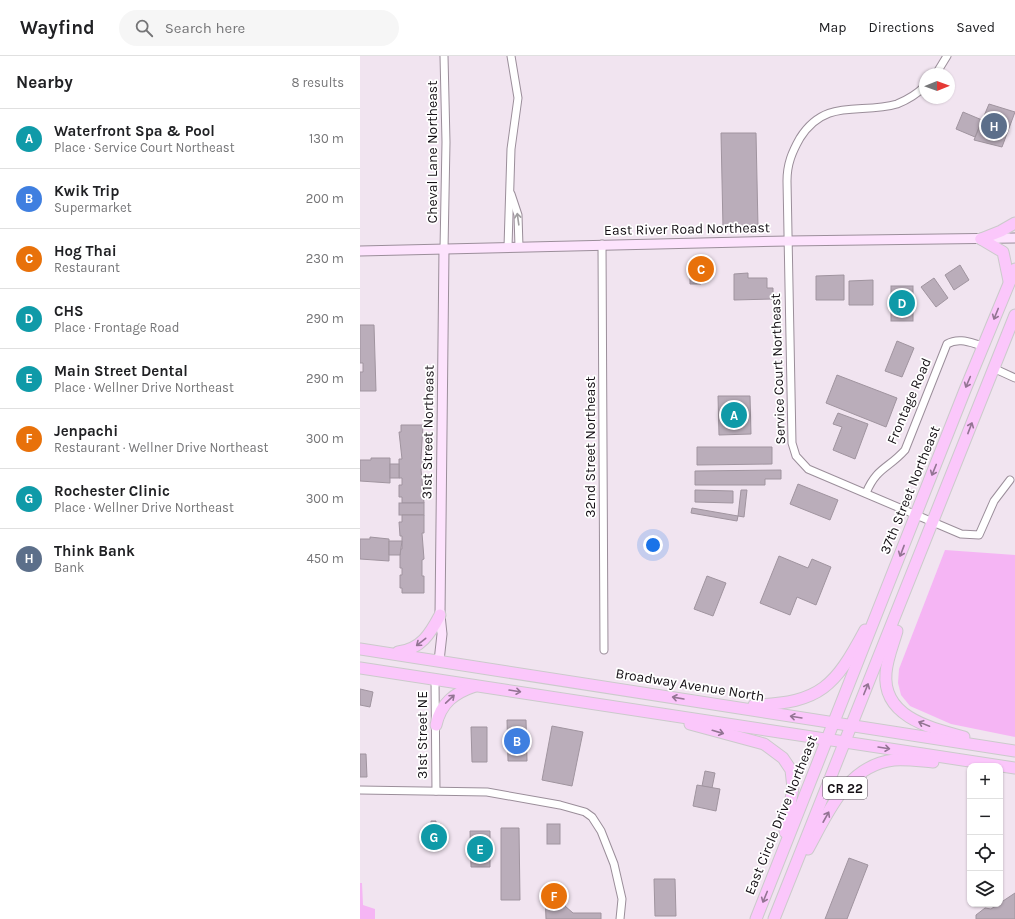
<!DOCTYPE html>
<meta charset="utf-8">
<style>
body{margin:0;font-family:Karla,sans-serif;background:#f6f6f6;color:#202124}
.controls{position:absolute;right:12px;bottom:12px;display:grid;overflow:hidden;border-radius:8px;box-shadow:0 1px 3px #0004}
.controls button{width:36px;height:36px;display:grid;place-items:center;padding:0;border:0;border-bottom:1px solid #e0e0e0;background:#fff;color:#202124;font:20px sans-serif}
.compass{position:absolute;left:559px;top:12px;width:36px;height:36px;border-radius:50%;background:#fff;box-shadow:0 1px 3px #0004;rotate:89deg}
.you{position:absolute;left:293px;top:489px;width:14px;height:14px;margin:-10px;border:3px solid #fff;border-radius:50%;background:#1a73e8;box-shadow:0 0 0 6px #1a73e833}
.badge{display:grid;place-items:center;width:26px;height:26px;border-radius:50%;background:#ad48ae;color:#fff;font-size:13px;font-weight:700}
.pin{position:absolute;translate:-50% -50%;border:2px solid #fff;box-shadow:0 1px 4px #0006}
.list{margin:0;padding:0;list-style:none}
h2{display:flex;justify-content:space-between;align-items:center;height:52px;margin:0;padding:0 16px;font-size:17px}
h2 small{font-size:13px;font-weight:400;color:#757577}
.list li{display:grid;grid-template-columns:26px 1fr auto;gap:12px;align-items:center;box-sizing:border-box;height:60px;padding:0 16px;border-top:1px solid #e0e0e0}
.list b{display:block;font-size:15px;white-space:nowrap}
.list p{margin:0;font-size:13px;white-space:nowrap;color:#757577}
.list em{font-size:13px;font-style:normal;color:#757577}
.icon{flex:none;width:22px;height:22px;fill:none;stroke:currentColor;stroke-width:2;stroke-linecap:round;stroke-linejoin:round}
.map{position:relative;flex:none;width:655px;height:863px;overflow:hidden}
header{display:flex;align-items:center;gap:24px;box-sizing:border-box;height:56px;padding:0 20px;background:#fff;border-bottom:1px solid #e0e0e0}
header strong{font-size:19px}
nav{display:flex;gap:22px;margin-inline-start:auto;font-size:14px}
.search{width:280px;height:36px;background:#f6f6f6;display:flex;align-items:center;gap:10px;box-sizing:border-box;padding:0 14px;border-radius:22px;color:#757577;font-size:15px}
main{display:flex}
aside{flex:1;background:#fff}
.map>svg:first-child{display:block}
.green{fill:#f5b5f4}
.building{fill:#baadba;stroke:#a0949f}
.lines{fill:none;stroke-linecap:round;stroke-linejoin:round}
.street-casing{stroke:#9b8e9a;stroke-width:9}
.secondary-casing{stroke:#9b8e9a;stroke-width:11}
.primary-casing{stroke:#cbcacb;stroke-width:13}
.street{stroke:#fff;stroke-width:7}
.secondary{stroke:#fde3fd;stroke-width:9}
.primary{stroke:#fbc7fb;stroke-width:11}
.oneway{stroke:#a19fa1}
.oneway2{stroke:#937493}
.labels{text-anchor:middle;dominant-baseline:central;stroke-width:3.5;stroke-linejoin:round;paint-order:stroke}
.shield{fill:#fff;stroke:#5a575a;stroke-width:1}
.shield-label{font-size:13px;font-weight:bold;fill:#140f14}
.street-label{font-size:14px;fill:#140f14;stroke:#fff}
</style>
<header>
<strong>Wayfind</strong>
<div class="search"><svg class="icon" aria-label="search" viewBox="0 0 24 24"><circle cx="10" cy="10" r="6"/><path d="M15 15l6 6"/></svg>Search here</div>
<nav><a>Map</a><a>Directions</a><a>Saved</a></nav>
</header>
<main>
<aside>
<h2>Nearby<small>8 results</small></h2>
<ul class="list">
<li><span class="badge" style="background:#0f9aa8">A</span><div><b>Waterfront Spa &amp; Pool</b><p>Place · Service Court Northeast</p></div><em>130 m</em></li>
<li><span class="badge" style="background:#3f7fe0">B</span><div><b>Kwik Trip</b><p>Supermarket</p></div><em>200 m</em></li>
<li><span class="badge" style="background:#e8710a">C</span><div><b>Hog Thai</b><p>Restaurant</p></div><em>230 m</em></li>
<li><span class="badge" style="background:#0f9aa8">D</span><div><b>CHS</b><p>Place · Frontage Road</p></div><em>290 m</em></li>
<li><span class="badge" style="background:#0f9aa8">E</span><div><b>Main Street Dental</b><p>Place · Wellner Drive Northeast</p></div><em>290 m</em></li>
<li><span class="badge" style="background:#e8710a">F</span><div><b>Jenpachi</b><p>Restaurant · Wellner Drive Northeast</p></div><em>300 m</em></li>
<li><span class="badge" style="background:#0f9aa8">G</span><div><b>Rochester Clinic</b><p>Place · Wellner Drive Northeast</p></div><em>300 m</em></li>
<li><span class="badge" style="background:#5c6f8a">H</span><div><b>Think Bank</b><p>Bank</p></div><em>450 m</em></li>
</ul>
</aside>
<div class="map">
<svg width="655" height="863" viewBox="0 0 655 863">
<rect width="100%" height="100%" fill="#f1e4f0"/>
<!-- green -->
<g class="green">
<path d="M585,494L655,499V681L591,668L550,650L541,639L538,627L539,613Z"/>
<path d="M0,827H2L3,849L15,853V863H0Z"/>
</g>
<!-- building -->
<g class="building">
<path d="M629,48L655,56L642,91L614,84Z"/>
<path d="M603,56L622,64L615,81L596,73Z"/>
<path d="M361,77H396L398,171L363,172Z"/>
<path d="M330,207H352V219H341V228H330Z"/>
<path d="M600,209L609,224L594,234L585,219Z"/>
<path d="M388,217V222H407V232H413V243L374,244V218Z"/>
<path d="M484,219V244H456V220Z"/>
<path d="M574,222L588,242L576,251L561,231Z"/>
<path d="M513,224V249H489V225Z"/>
<rect x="531" y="230" width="22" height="35"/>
<path d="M0,269H14L16,335H0V316H3V307H0Z"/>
<path d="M537,285L554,292L542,321L525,315Z"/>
<path d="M477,319L537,342L526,371L466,347Z"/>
<path d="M358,340H390L391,378L359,379Z"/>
<path d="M478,357L508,368L495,403L473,394L482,371L473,368Z"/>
<path d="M41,369H63L61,403H63V413H61L64,447H42V441H39V429H42V422H39V403H42L39,376H41Z"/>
<path d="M337,391H412V408L337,409Z"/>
<path d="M11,402H30V427L0,425V404H11Z"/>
<rect x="30" y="408" width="9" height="14"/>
<path d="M421,414V423H405V429H335V415Z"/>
<path d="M438,428L478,444L470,464L430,448Z"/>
<path d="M335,434L373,435V447L335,446Z"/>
<path d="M381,434H387L384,461L378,460Z"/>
<rect x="39" y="447" width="25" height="12"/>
<path d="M332,452L378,460L377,465L331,457Z"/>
<path d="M42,459H64V477H62L64,503L62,504V520H64V537H42V532H40V519H42V512H40V493H42V480H40L39,466H42Z"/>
<path d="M10,481L29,483V505L0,503V483H10Z"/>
<path d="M29,485H42L40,499H29Z"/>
<path d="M419,500L448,512L452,503L471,511L456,549L437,541L430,559L400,547Z"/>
<path d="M347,520L366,527L353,560L334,553Z"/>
<path d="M0,633L13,636L10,651L0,649Z"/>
<path d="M147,664H166L167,705H148Z"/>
<path d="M192,670L223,676L212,730L182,724Z"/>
<path d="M111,671H127V706H112Z"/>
<path d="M0,698H6L7,721H0Z"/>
<path d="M345,715L355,717L352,732L342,730Z"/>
<path d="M337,729L360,733L356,755L333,750Z"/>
<path d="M71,765H76V768H81V793H66V769H71Z"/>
<rect x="187" y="768" width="13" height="20"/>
<path d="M141,772H159L160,844H141Z"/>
<path d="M110,775H130V811H111Z"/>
<path d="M489,802L508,809L487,863H465Z"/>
<path d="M294,823H315L316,860H295Z"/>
<path d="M185,837H205V850L213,857H241V863H186Z"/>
<path d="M655,837V863H616V859L625,852L631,853Z"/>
</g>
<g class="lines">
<defs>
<g id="street">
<path d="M84,0L86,86L84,193"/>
<path d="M576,18L587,0"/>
<path d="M565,30C557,38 547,44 537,48C501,59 466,41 440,82C432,96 427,108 427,125L432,387L436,400L448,413L601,478L619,479L634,445L650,424"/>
<path d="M151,138L158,159L159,191"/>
<path d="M242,188L244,594"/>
<path d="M148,191L151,93L158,42L151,0"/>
<path d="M633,312L655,322"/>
<path d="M506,437C517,411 528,413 545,394L587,288C599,281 611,287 623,290"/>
<path d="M75,623L76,735"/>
<path d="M0,734L127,736L200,749L225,756L232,761L241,775L254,808L262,843L260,863"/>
</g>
<g id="secondary">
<path d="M0,195L428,185L655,182"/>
<path d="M79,605L82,578L80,559L84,193"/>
</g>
<g id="primary">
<path d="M621,183L643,196L649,225"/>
<path d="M621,183L641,175L655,167"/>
<path d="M537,575C533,589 527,603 526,617C522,661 571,672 604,681"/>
<path d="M0,593L655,695"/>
<path d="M38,596C61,593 70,578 80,559"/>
<path d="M0,612L655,712"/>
<path d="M394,649C461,647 475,630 505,574"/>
<path d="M330,668L404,688L423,702L431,714L433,732L425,776"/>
<path d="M76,669C81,647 94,637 115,630"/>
<path d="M448,793C468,757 487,709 534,704C547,703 560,705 573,706"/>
<path d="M396,863L605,334L655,213"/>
<path d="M414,863L655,259"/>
</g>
</defs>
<!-- street casing -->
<use href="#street" class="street-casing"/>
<!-- secondary casing -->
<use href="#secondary" class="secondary-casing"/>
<!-- primary casing -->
<use href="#primary" class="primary-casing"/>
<!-- street -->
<use href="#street" class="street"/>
<!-- secondary -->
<use href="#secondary" class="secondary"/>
<!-- primary -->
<use href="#primary" class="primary"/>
</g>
<!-- one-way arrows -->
<defs><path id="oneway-shaft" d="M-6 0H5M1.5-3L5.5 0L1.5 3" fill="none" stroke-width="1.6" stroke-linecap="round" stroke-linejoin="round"/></defs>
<use class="oneway" href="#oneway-shaft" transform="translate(158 163) rotate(-98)"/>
<g class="oneway2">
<use href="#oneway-shaft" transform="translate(636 258) rotate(112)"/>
<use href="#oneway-shaft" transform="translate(608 326) rotate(113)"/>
<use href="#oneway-shaft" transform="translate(610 372) rotate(-69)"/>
<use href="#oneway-shaft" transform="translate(574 414) rotate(112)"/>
<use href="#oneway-shaft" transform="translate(542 495) rotate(111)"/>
<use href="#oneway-shaft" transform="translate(61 586) rotate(142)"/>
<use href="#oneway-shaft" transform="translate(506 633) rotate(-68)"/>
<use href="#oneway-shaft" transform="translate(155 635) rotate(9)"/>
<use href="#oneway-shaft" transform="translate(318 642) rotate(-170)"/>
<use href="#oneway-shaft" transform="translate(90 643) rotate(-43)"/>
<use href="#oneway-shaft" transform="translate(436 661) rotate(-171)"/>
<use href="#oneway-shaft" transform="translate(564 668) rotate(-158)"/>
<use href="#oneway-shaft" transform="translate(358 676) rotate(16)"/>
<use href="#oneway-shaft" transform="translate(524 692) rotate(9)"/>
<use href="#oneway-shaft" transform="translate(466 761) rotate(-61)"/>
<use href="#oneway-shaft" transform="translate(405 841) rotate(112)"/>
</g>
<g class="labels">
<!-- shield labels -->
<rect class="shield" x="463" y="721" width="44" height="22" rx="3"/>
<g class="shield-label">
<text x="485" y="732">CR 22</text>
</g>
<!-- street labels -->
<g class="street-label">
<text transform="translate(72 96) rotate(-90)">Cheval Lane Northeast</text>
<text transform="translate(327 173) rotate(-1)">East River Road Northeast</text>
<text transform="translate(418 313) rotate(-92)">Service Court Northeast</text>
<text transform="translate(549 345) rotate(-67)">Frontage Road</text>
<text transform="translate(68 376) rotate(-89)">31st Street Northeast</text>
<text transform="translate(230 391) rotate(-90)">32nd Street Northeast</text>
<text transform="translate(550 434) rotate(-68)">37th Street Northeast</text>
<text transform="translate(330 629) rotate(9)">Broadway Avenue North</text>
<text transform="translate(62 679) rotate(-90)">31st Street NE</text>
<text transform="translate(421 759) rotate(-68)">East Circle Drive Northeast</text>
</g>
</g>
</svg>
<div class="controls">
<button>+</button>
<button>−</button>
<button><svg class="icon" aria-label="locate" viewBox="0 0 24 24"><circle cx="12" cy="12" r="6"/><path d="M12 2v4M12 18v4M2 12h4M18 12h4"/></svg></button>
<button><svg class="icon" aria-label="layers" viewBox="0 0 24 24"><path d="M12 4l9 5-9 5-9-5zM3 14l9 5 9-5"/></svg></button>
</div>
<svg class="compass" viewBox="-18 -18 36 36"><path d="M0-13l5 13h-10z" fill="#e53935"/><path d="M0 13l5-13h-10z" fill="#757577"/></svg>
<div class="you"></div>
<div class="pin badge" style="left:374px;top:359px;background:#0f9aa8">A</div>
<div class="pin badge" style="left:157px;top:685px;background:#3f7fe0">B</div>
<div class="pin badge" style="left:341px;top:213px;background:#e8710a">C</div>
<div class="pin badge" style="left:542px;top:247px;background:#0f9aa8">D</div>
<div class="pin badge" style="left:120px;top:793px;background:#0f9aa8">E</div>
<div class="pin badge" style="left:194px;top:840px;background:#e8710a">F</div>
<div class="pin badge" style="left:74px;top:781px;background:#0f9aa8">G</div>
<div class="pin badge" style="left:634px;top:70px;background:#5c6f8a">H</div>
</div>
</main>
